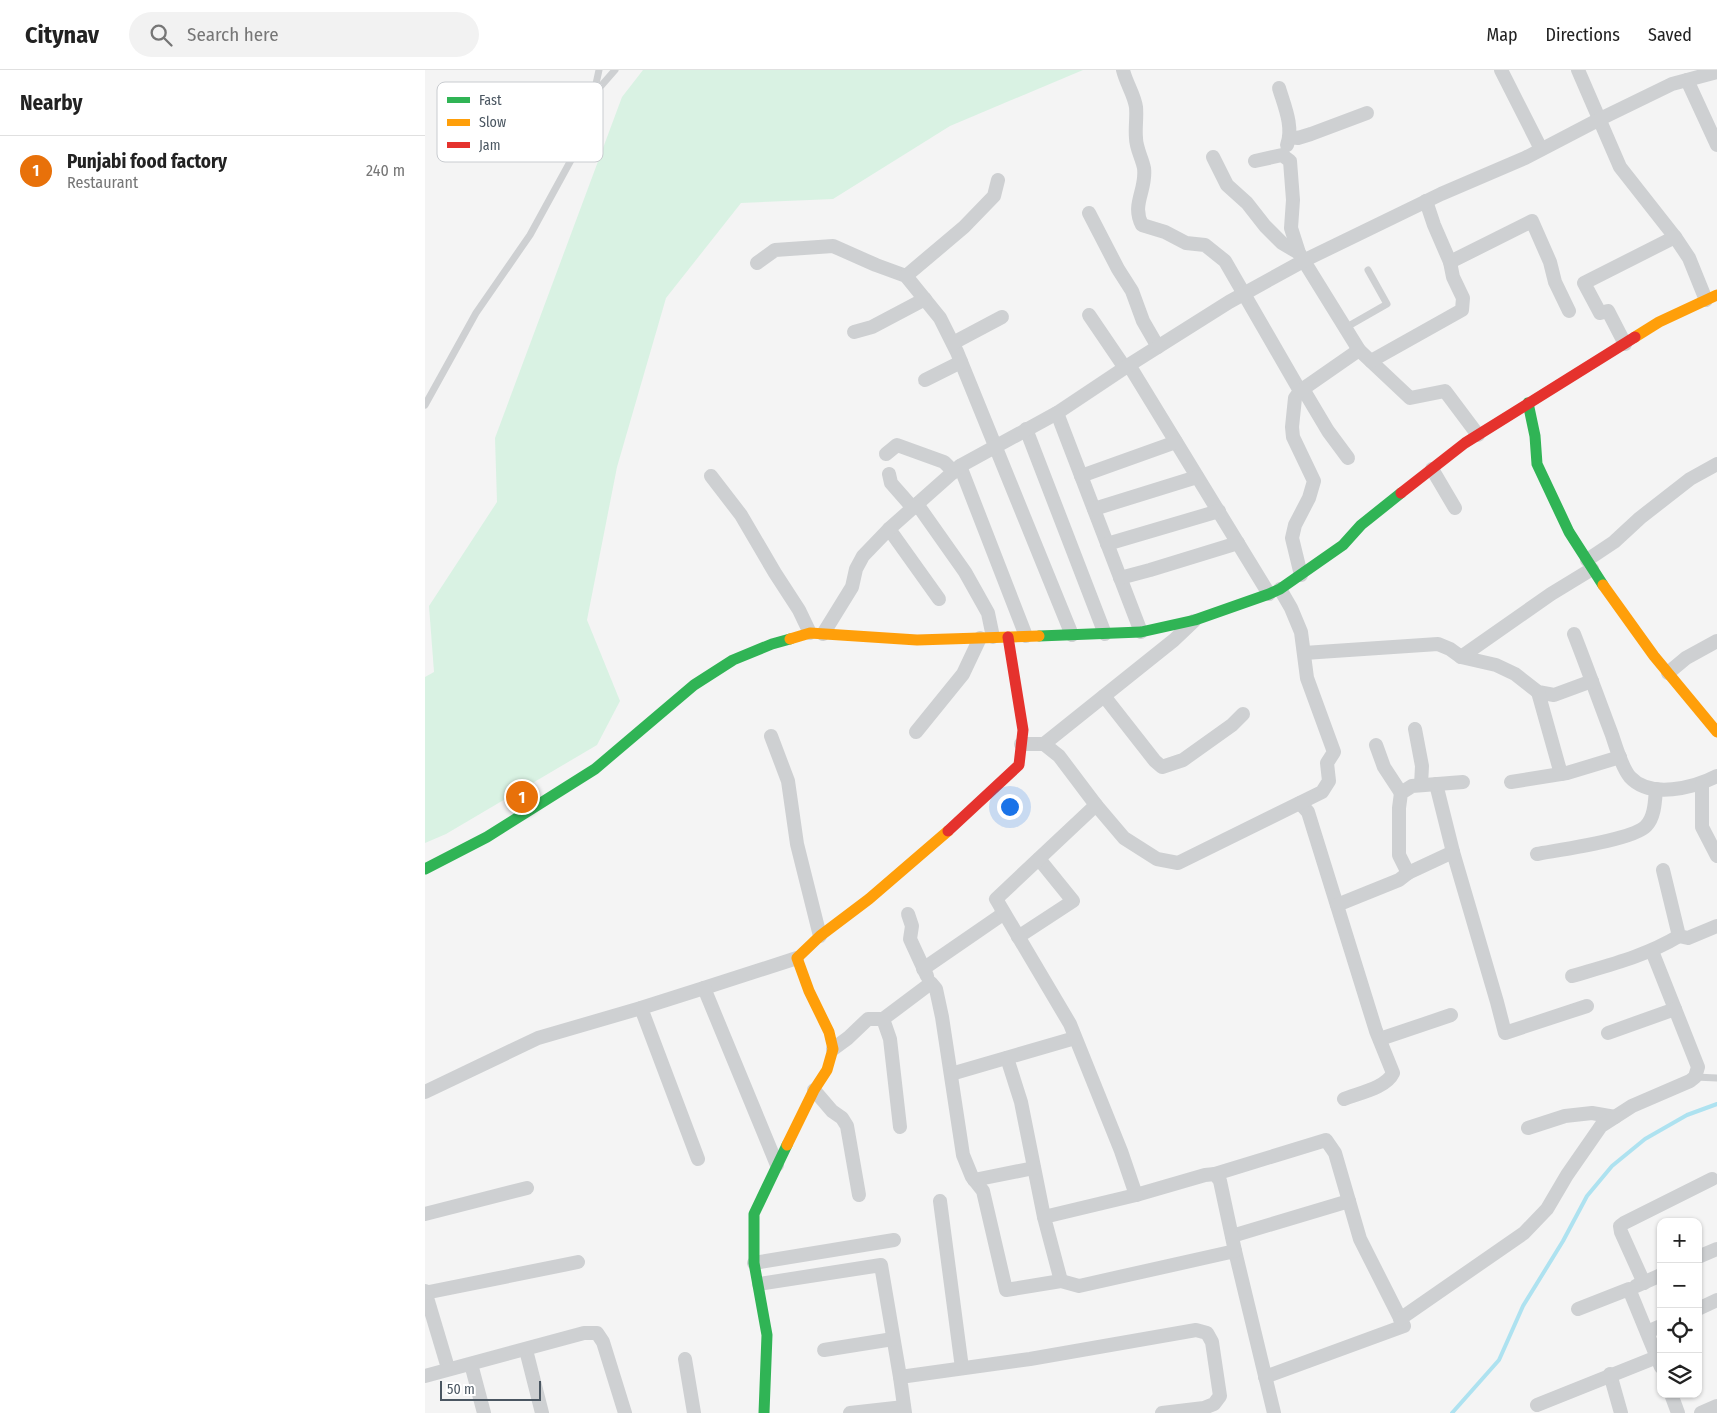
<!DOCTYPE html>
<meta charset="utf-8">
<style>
body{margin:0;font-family:"Fira Sans Condensed",sans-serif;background:#f2f2f2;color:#222}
.controls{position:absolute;right:15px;bottom:15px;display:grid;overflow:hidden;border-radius:10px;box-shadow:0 1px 4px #0004}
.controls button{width:45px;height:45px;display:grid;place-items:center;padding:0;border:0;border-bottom:1px solid #e0e0e0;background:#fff;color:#222;font:25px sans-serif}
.scale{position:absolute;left:15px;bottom:12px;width:101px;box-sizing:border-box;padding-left:5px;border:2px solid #4a5661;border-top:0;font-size:14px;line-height:18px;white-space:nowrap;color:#4a5661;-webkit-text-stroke:4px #fff;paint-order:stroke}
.you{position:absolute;left:584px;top:736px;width:18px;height:18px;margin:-12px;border:4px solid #fff;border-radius:50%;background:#1a73e8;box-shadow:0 0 0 8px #1a73e833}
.badge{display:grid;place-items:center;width:32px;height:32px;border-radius:50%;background:#868d94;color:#fff;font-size:16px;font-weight:700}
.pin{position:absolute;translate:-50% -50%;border:2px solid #fff;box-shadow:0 1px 5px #0006}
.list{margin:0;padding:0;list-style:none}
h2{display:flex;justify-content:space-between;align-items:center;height:65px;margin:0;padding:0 20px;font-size:21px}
h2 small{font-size:16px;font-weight:400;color:#767676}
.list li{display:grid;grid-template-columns:32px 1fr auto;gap:15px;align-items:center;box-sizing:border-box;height:70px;padding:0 20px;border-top:1px solid #e0e0e0}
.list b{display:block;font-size:19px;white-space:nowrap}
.list p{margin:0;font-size:16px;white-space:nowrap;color:#767676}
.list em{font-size:16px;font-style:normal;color:#767676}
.icon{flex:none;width:28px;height:28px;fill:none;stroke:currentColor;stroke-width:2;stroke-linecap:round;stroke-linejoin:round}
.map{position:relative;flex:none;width:1292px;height:1343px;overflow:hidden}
header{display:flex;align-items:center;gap:30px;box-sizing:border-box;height:70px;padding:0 25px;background:#fff;border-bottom:1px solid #e0e0e0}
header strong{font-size:24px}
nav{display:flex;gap:28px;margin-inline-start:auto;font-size:18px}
.search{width:350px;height:45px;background:#f2f2f2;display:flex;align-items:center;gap:12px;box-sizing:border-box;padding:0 18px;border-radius:28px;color:#767676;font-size:19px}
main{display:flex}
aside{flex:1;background:#fff}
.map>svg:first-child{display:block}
.green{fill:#d9f2e3}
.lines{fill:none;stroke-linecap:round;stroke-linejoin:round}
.stream{stroke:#aee2f0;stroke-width:4}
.lane{stroke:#ced0d2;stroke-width:7}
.street{stroke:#ced0d2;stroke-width:14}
.fast{stroke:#30b455;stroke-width:11}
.slow{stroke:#ff9f0a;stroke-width:11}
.jam{stroke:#e5322d;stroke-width:11}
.key{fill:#fff;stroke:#c9ccd0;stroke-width:1}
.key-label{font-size:14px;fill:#4a5661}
</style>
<header>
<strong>Citynav</strong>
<div class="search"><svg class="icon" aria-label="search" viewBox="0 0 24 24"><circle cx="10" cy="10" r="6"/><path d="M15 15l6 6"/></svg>Search here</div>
<nav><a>Map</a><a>Directions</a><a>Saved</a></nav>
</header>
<main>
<aside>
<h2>Nearby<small></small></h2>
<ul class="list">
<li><span class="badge" style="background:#e8710a">1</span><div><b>Punjabi food factory</b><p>Restaurant</p></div><em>240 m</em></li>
</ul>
</aside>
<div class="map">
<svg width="1292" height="1343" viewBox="0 0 1292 1343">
<rect width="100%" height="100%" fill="#f4f4f4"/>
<!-- green -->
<path class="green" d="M218,0H658L525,56L408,129L316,133L241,228L192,397L162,550L195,631L172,675L21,764L0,773V607L9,602L4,536L72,432L70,368L197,27Z"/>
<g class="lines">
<!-- stream -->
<path class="stream" d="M1027,1343L1074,1290L1098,1236L1138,1171L1162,1126L1187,1096L1220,1069L1262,1045L1292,1034"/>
<!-- lane -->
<g class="lane">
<path d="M169,23L174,0"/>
<path d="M920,258L962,234L943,200"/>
<path d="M0,335L51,243L105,165L151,81L169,24L190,0"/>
<path d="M1270,1007L1292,1008"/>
</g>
<!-- street -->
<g class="street">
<path d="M698,0C701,13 709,24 711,37C712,47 710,58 711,68C711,78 717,88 719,98C722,120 706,134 717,155L740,162L761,173L780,175L800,191L875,321L870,328L867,357L868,367L889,411L884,428L870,455L867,468L876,505"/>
<path d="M1076,0L1116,79"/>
<path d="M1153,0L1195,97L1250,167L1264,188L1281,230"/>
<path d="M1262,10L1292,75"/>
<path d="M854,18C859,35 869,57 862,75"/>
<path d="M865,67L873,68L886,64L942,43"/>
<path d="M788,87L802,115L822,133L840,156L857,173L874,183"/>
<path d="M830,91L857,85L865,91L868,130L866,158L874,183L934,280L985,328L1020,321L1053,365"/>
<path d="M664,143L693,199L707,221L718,251L733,277"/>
<path d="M1025,192L1107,151L1125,192L1130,212L1144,241"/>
<path d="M332,193L350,180L408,176L451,195L481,206L515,248L532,282L647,565"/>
<path d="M481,206L539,157L569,126L573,110"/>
<path d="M664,245L700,298"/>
<path d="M429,262L447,257L500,229"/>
<path d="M528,273L577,247"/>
<path d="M1200,274L1183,241L1175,243L1159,213L1250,167"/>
<path d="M946,291L1037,240L1038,228L1028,207L1025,192L1009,155L1001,131"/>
<path d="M704,295L844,524"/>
<path d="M500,310L536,292"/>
<path d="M878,319L903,361L923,388"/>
<path d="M875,321L934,280"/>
<path d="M632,343L716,562"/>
<path d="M601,359L680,564"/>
<path d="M461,384L472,375L519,392L529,402"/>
<path d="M535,396L601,566"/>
<path d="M1007,399L1030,438"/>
<path d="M464,404L466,413L488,438"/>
<path d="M286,406L316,445L350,503L374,540L385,563"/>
<path d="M656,406L751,372"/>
<path d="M492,434L540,502L563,543L568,567"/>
<path d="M669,439L772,407"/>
<path d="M464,459L514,529"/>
<path d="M682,474L794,441"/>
<path d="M1162,490L1189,472L1215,448L1265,409L1292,394"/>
<path d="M695,508L725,500L813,473"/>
<path d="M398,564L427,517L431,499L438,486L464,459L535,396L632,343L704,295L804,232L880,190L1016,124L1100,88L1173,50L1247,14L1292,2"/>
<path d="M1149,564C1162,597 1174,631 1187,665C1191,677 1197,698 1205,707C1225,729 1269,718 1292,706"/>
<path d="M879,583L1013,574L1025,579L1036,587L1071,595L1090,604L1113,622L1129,625L1167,611"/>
<path d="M1036,587L1126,524L1167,499"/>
<path d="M1243,603L1261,588L1292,571"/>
<path d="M1113,622L1136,704"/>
<path d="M679,626L730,691L737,697L758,690L807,655L818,644"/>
<path d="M990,659L997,696L996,715"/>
<path d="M491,662L538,604L555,568"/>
<path d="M346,666L363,711L372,774L395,866"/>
<path d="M596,674H619L634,686L671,735"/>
<path d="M619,674L749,570L769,551"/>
<path d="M951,675L959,697L976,723"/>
<path d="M1086,712L1142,703L1195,687"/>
<path d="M1011,714L1028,782"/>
<path d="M1277,714V757L1292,786"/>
<path d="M875,733L883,742L951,961L968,1003C961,1018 934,1023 919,1029"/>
<path d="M1112,784C1133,780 1208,770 1221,756C1230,747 1230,730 1231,719"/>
<path d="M1238,800L1254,866L1263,868L1292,856"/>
<path d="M983,803L974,785V738L976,723L987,716L1038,712"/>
<path d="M912,835L974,810L983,803L1028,782L1072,932L1080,963L1162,936"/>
<path d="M483,844L487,856L485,869L502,906"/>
<path d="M593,867L648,831L614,789"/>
<path d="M498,899L575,846L577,841"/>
<path d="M1147,906C1184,895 1221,886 1254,866"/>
<path d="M279,918L372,888"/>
<path d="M458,949L465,969L475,1057"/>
<path d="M1183,963L1250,939L1227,881"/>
<path d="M955,969L1026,945"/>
<path d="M408,979L423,968L443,949H458L506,913L511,919L517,947L538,1085L547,1107L558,1121L581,1220L636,1211L654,1216L810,1181L849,1343"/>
<path d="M582,988L596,1032L619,1147"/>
<path d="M526,1004L650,968"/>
<path d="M389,1020L407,1041L417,1048L422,1056L434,1125"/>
<path d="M0,1022L113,968L216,938"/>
<path d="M1103,1058L1140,1046L1167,1043L1190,1047"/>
<path d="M273,1089L216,938L279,918L352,1095"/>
<path d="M790,1104L901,1070L910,1083L935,1169L979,1256L840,1307"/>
<path d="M549,1110L609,1098"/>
<path d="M515,1131L537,1298"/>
<path d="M0,1144L102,1118"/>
<path d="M807,1166L924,1131"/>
<path d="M810,1181L795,1111L790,1104L780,1105L711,1125L696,1081L645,954L571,829L671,735L699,768L732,789L753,793L897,722L904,711L902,693L909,682L882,608L876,562L866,538L855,519"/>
<path d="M1273,1187L1292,1179"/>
<path d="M329,1193L469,1170"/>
<path d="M636,1211L619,1147L711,1125"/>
<path d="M1219,1213L1196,1162L1195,1156L1199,1153L1287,1109"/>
<path d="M334,1214L456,1195L475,1307"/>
<path d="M1211,1216L1236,1205"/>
<path d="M0,1221L23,1298"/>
<path d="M0,1223L153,1192"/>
<path d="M1153,1239L1204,1219L1236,1297"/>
<path d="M1273,1239L1292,1230"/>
<path d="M975,1249L1099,1163L1122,1139L1142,1105L1176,1056L1207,1036L1265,1011L1270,1007L1273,997L1250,939"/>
<path d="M1222,1262L1236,1256"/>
<path d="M101,1280L117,1343"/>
<path d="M399,1280L468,1269"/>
<path d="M260,1289L269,1343"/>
<path d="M46,1294L59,1343"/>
<path d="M1185,1304L1196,1343"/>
<path d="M0,1306L159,1263H172L178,1272L200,1343"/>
<path d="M1246,1324L1253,1343"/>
<path d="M1112,1335L1232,1287"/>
<path d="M425,1343L479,1337"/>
<path d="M480,1343L475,1307L605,1289L771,1260L782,1263L787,1272L795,1326L789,1334L779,1338L737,1343"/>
<path d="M1276,1343L1292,1336"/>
</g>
<!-- fast -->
<g class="fast">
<path d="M1103,333L1110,366L1112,394L1144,462L1178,515"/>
<path d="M614,566L716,562L770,550L844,524L855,519L918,475L936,455L976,423"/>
<path d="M0,799L62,767L170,699L269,615L308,590L347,574L365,569"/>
<path d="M339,1343L342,1265L329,1193V1144L362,1075"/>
</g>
<!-- slow -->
<g class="slow">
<path d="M1210,267L1234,252L1292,225"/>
<path d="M1178,515L1229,586L1292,662"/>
<path d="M365,569L385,563L492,570L614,566"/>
<path d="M362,1075L389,1020L402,1000L408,979L404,962L384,921L372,888L395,866L444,829L523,761"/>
</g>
<!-- jam -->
<g class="jam">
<path d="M976,423L1040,373L1210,267"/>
<path d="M523,761L594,695L598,660L583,567"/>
</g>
</g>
<!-- legend -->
<rect x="12" y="12" width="166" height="80" rx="8" class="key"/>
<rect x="22" y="27" width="23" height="6" fill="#30b455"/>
<rect x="22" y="49" width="23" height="7" fill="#ff9f0a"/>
<rect x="22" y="72" width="23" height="6" fill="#e5322d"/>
<g class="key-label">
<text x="54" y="35">Fast</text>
<text x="54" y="57">Slow</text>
<text x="54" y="80">Jam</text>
</g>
</svg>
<div class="controls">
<button>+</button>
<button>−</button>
<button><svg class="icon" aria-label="locate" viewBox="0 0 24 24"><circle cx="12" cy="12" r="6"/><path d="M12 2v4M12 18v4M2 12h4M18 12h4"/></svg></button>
<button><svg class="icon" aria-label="layers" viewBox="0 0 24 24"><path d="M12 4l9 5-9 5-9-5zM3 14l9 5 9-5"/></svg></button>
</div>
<div class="scale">50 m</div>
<div class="you"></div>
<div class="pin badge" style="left:97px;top:727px;background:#e8710a">1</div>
</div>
</main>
